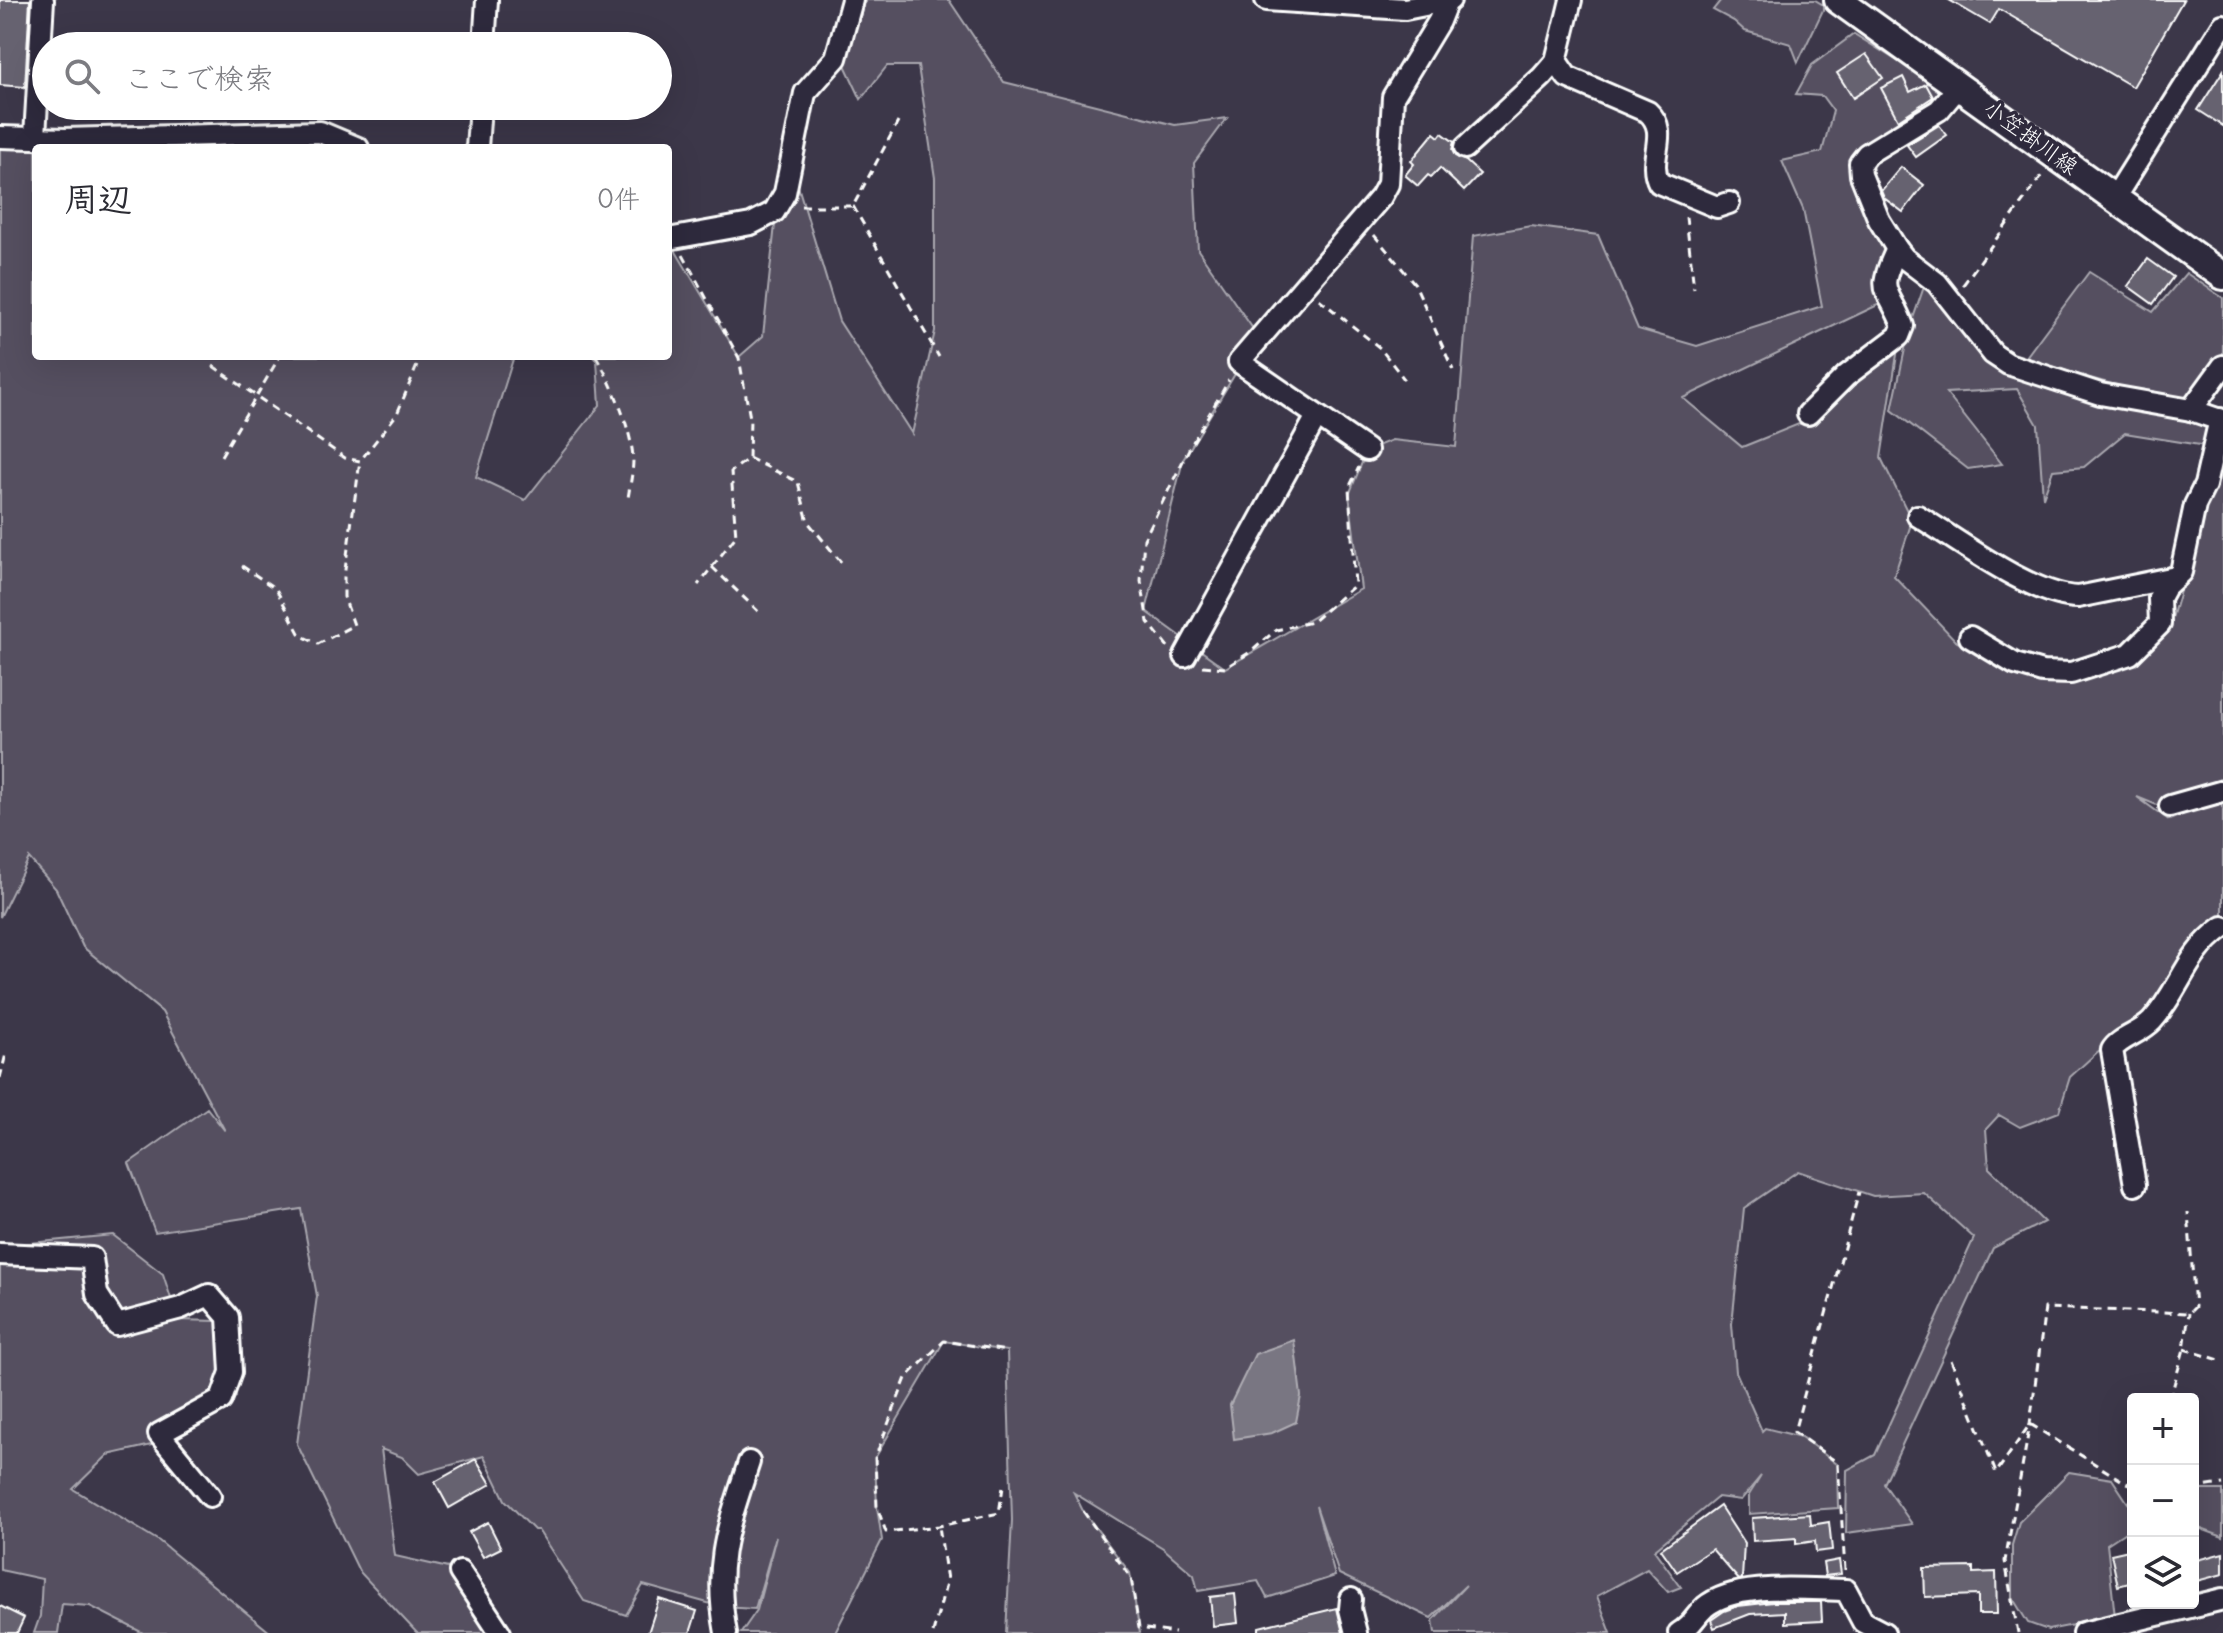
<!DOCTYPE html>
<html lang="ja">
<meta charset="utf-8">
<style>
body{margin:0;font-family:Delius,"Klee One",sans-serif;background:#f7f7f7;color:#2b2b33}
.controls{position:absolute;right:24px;bottom:24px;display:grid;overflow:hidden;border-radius:8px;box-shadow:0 8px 32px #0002}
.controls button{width:72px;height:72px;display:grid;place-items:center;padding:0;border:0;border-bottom:2px solid #e1e1e2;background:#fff;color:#2b2b33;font:40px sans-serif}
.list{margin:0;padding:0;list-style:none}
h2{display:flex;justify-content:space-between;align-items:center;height:104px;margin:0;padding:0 32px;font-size:34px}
h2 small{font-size:26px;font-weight:400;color:#7c7c81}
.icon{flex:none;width:44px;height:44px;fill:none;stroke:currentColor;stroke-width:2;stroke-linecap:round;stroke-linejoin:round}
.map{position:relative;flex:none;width:2223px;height:1633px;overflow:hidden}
.search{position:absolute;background:#fff;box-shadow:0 8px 32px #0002;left:32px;top:32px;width:640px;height:88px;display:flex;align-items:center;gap:20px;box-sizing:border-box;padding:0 28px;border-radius:44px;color:#7c7c81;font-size:30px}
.panel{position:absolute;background:#fff;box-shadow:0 8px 32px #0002;left:32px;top:144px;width:640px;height:216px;border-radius:8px}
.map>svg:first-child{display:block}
.green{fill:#555060;stroke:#aaa8b0;stroke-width:2}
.water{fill:#797682;stroke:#afadb4;stroke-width:2}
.building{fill:#666270;stroke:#fff;stroke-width:2}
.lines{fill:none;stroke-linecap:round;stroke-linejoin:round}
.minor-casing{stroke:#fff;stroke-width:26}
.major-casing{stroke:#fff;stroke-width:32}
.path{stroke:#fff;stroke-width:3;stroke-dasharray:8 6;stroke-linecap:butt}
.minor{stroke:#2f2a3d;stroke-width:20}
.major{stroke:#2f2a3d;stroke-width:26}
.labels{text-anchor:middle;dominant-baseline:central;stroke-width:7;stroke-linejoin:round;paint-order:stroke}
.street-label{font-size:22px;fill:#fff;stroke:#2f2a3d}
</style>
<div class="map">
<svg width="2223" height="1633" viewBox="0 0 2223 1633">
<rect width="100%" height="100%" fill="#3c3749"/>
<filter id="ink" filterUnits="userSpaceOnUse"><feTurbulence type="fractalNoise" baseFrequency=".0125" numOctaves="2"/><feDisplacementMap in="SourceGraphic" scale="16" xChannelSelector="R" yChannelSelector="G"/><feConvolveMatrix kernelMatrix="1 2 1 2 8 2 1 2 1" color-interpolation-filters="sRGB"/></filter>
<g filter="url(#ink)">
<!-- green -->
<g class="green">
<path d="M866,0H949L1004,82L1175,125L1227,118L1194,163L1198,250L1258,336L1183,460L1146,611L1225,668L1361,589L1349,495L1367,450L1392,440L1456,447L1473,236L1531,226L1598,235L1638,329L1697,346L1822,306L1803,209L1782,161L1822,152L1833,111L1822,96L1796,94L1812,65L1854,34L1944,90L1926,106L1861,148L1887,252L1882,303L1683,398L1742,447L1814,418L1898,348L1881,458L1912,521L1894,576L1957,642L2038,677L2134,658L2168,632L2223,442V781L2159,806L2137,797L2169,820L2223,798V916L2210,926L2143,1021L2104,1046L2070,1077L2059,1112L2020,1127L1999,1115L1986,1129L1989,1168L2044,1222L1993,1248L1884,1484L1912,1524L1846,1533L1847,1470L1875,1455L1974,1238L1924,1193L1873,1196L1798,1171L1744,1208L1732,1324L1736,1372L1762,1431L1765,1428L1801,1437L1837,1464L1838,1508L1749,1514V1495L1761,1476L1741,1500L1718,1497L1654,1550L1681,1587L1668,1592L1647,1569L1597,1596L1611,1633H1435L1433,1620L1466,1585L1431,1618L1339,1574L1316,1506L1335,1576L1267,1598L1258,1581L1198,1591L1194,1575L1163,1548L1074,1493L1083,1511L1130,1573L1140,1633H1006L1012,1520L1007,1351L944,1341L875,1458L877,1507L882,1540L835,1633H741L757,1610L776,1536L755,1609L722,1607L643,1585L626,1615L584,1601L538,1530H534L505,1500L484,1456L419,1474L402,1457L381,1449L395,1556L448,1568L488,1633H417L359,1571L297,1444L317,1296L301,1209L155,1232L129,1163L207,1108L225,1131L162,1012L83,947L56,889L29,858L0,917V148L320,139L334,148H36V356H514L476,477L525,500L600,405L597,361L592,356H668V246L672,245L739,357L763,336L777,206L791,163L839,321L912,434L935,331V178L918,66H887L861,99L844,63Z"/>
<path d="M1721,0H1815L1825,6L1798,62L1791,44L1745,31L1734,21L1713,10Z"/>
<path d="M2089,272L2153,312L2186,273L2223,298V354L2207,376L2185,399C2130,391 2078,376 2026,357Z"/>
<path d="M1926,281L1995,364L2207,422L2206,446L2125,433L2084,467L2053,470L2043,498L2038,425L2017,389L1946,393L2002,464L1968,469L1892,410L1909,330Z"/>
<path d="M113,1235L163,1274L178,1320L218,1321L236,1397L156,1444L108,1455L73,1489L159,1541L271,1633H143L90,1606L62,1604L58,1633H34L40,1616L42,1579L0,1570V1246Z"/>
<path d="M2069,1472L2112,1479L2128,1503L2133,1497V1527L2107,1544L2115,1617L2048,1630L2028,1623L2012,1597V1545L2019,1522Z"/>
<path d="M2193,1490H2223V1537L2193,1526Z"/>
</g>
<!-- water -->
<path class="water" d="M1294,1340L1301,1396L1296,1422L1272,1433L1234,1439L1230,1405L1255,1354Z"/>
<!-- building -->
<g class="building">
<path d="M0,0H30L25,87L0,85Z"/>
<path d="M1949,0H2183L2133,87L1999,9L1990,24Z"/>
<path d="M1866,54L1883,78L1853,98L1837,73Z"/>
<path d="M2223,71V126L2198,110Z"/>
<path d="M1903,77L1910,92L1926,84L1933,97L1898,120L1881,88Z"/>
<path d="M1939,125L1947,135L1916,157L1907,145Z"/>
<path d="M1434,133L1439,137L1442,133L1454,142L1452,150L1455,156L1466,161L1480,174L1464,191L1440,168L1431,177L1428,175L1418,186L1405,175L1414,164L1411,161Z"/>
<path d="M1901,167L1924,185L1903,212L1884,198L1881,191Z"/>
<path d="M2148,259L2173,277L2153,304L2128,286Z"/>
<path d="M476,1459L491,1484L449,1508L435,1482Z"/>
<path d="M1720,1506L1744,1543L1742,1579L1739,1580L1712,1549L1677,1572L1661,1549Z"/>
<path d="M1810,1514L1811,1525L1829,1522L1832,1550L1816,1552L1815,1541L1796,1544V1538L1753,1541L1752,1518Z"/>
<path d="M488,1522L501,1548L483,1557L469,1532Z"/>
<path d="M2133,1549V1582L2118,1586L2111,1554Z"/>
<path d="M2223,1553V1574L2193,1582V1561Z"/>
<path d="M1839,1560L1841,1574L1825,1576L1823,1563Z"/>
<path d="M1973,1567V1573L1996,1572L1997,1614H1978V1595L1925,1597L1924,1568Z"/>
<path d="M1235,1594L1238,1623L1213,1626L1210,1597Z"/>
<path d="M659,1599L697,1611L690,1633H648Z"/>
<path d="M1773,1602H1821L1822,1621L1785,1623V1612L1750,1614L1714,1628L1711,1620L1724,1611L1738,1606Z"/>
<path d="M0,1606L24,1618L17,1633H0Z"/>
<path d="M1337,1608L1343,1633H1259V1627Z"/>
</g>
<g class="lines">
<defs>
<g id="minor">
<path d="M1266,0L1405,9L1450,0"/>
<path d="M1571,0L1556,61L1567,77L1648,112C1671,133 1646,158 1659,183L1717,207L1729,203"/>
<path d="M484,46L487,0"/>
<path d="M1960,85L1939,110L1867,154L1860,163L1861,175L1879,220L1897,249L1904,258L1937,283L1993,354L2008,364L2100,394L2191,410L2223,421"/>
<path d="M35,136L43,0"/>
<path d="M0,137L65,139L320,132L358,148"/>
<path d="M477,148L480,106"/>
<path d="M1465,148L1542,77L1556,61"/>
<path d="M2115,197L2223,25"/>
<path d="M668,239L751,224L774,212L785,193L805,93L836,58L852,0"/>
<path d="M2191,410L2223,366"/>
<path d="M1808,414L1846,376L1899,336L1903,326C1888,286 1875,295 1897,249"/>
<path d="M1367,450L1239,362L1381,197L1388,184L1393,97L1439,21L1447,1"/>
<path d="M1918,516C1959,541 2032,596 2078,597L2176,577"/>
<path d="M1970,637L2015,664L2042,672L2071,673L2130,654L2160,624L2159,598L2165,587L2181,572L2195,505L2205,485L2220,419"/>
<path d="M1185,656L1317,416"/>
<path d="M2170,806L2223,791"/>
<path d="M2135,1185L2112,1050C2119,1038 2141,1033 2152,1021C2181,989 2185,954 2223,927"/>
<path d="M0,1254L92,1258L97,1294L117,1325L181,1308L209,1295L228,1317L231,1372L221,1400L159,1434L210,1496"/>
<path d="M460,1572L500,1633"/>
<path d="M1351,1599L1350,1609L1356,1633"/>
<path d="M726,1633C713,1563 728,1527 749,1462"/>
<path d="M1679,1633C1693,1625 1694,1617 1705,1607C1736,1581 1808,1590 1846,1590L1863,1622L1884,1633"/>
<path d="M2083,1633L2223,1599"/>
</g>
<path id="major" d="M1838,0L2223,276"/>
</defs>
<!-- minor casing -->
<use href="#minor" class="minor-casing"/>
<!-- major casing -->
<use href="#major" class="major-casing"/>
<!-- path -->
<g class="path">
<path d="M801,206H853L898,122"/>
<path d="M853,206L939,357"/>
<path d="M1686,217L1694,289"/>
<path d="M1374,235L1415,284L1453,370"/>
<path d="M683,255L739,358L750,418L749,458L731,472L736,536L698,585"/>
<path d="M1963,285L2043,174"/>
<path d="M1319,299L1380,348L1404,379"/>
<path d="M596,356C611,381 632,430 633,459C633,472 630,485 628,498"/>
<path d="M213,366L345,458L360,461L397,414L421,356"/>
<path d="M221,456L280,356"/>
<path d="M749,458L798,482L808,522L841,562"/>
<path d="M242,566L276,589L300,635L318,644L354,625L344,597V577L360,461"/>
<path d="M712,567L762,615"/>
<path d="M1168,647L1148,622L1141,581L1144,539L1190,447L1229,380"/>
<path d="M1203,666L1225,668L1252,651L1276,630L1312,622L1355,585L1349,488L1359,467"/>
<path d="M0,1078L6,1054"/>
<path d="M2184,1349L2223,1361"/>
<path d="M1951,1360L1996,1473L2030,1424L2126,1483L2133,1485"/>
<path d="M2170,1399L2184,1349L2189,1313"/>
<path d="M1003,1487L999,1513L939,1526L886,1532L877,1507L875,1458L906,1378L944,1341L1007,1351"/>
<path d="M2193,1488L2223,1484"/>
<path d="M1083,1511L1131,1578L1139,1628L1175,1633"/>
<path d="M1845,1570L1838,1463L1794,1432L1859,1192"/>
<path d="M933,1633L947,1580L939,1526"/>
<path d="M2018,1633L2005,1561L2030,1424L2045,1308L2189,1313L2195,1307L2188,1212"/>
</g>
<!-- minor -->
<use href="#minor" class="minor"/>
<!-- major -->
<use href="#major" class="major"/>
</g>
</g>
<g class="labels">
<!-- street labels -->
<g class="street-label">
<text transform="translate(2031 137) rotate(36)">小笠掛川線</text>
</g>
</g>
</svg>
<div class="controls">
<button>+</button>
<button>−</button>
<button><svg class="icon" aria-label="layers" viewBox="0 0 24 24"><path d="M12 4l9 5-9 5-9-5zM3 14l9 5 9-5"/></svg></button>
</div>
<div class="search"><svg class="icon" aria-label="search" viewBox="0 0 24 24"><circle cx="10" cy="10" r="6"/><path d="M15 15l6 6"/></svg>ここで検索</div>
<section class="panel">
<h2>周辺<small>0件</small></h2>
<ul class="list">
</ul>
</section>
</div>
